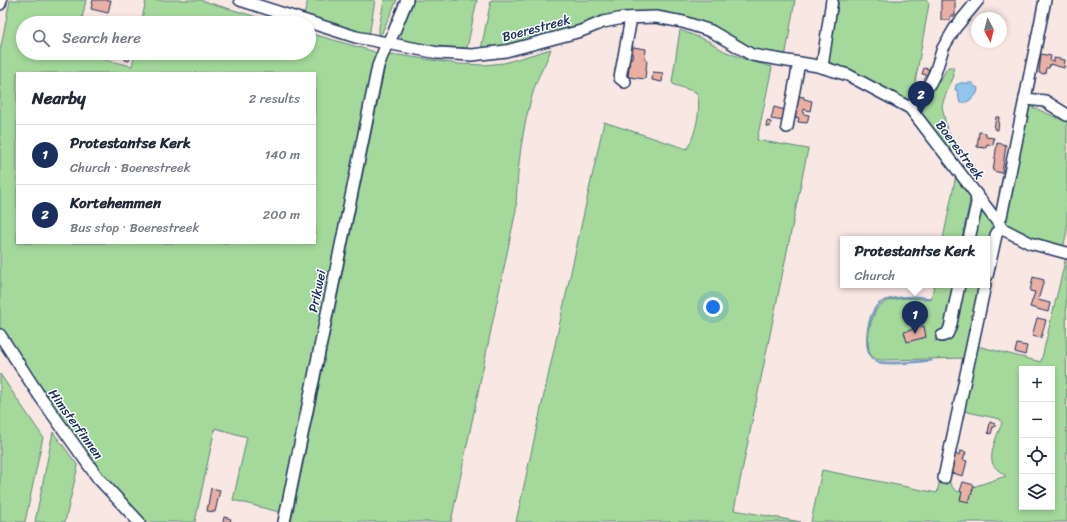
<!DOCTYPE html>
<meta charset="utf-8">
<style>
body{margin:0;font-family:Sriracha,sans-serif;background:#f2f2f3;color:#1f2937}
.controls{position:absolute;right:12px;bottom:12px;display:grid;overflow:hidden;border-radius:0px;box-shadow:0 2px 6px #0003}
.controls button{width:36px;height:36px;display:grid;place-items:center;padding:0;border:0;border-bottom:1px solid #e0e1e3;background:#fff;color:#1f2937;font:20px sans-serif}
.compass{position:absolute;left:971px;top:12px;width:36px;height:36px;border-radius:50%;background:#fff;box-shadow:0 2px 6px #0003;rotate:173deg}
.you{position:absolute;left:713px;top:307px;width:14px;height:14px;margin:-10px;border:3px solid #fff;border-radius:50%;background:#1a73e8;box-shadow:0 0 0 6px #1a73e833}
.badge{display:grid;place-items:center;width:26px;height:26px;border-radius:50%;background:#1b2f5e;color:#fff;font-size:13px;font-weight:700}
.pin{position:absolute;translate:-50% -33px;filter:drop-shadow(0 1px 2px #0008)}
.pin::after{content:'';position:absolute;top:21px;width:14px;height:12px;background:inherit;clip-path:polygon(0 0,100% 0,50% 100%)}
.popup{position:absolute;left:840px;top:236px;width:150px;height:52px;box-sizing:border-box;display:grid;place-content:center;border-radius:0px;background:#fff;filter:drop-shadow(0 1px 3px #0005);font-size:13px;white-space:nowrap;color:#747a83}
.popup b{font-size:15px;color:#1f2937}
.popup::after{content:'';position:absolute;left:50%;top:100%;margin-left:-8px;border:8px solid transparent;border-top-color:#fff}
.list{margin:0;padding:0;list-style:none}
h2{display:flex;justify-content:space-between;align-items:center;height:52px;margin:0;padding:0 16px;font-size:17px}
h2 small{font-size:13px;font-weight:400;color:#747a83}
.list li{display:grid;grid-template-columns:26px 1fr auto;gap:12px;align-items:center;box-sizing:border-box;height:60px;padding:0 16px;border-top:1px solid #e0e1e3}
.list b{display:block;font-size:15px;white-space:nowrap}
.list p{margin:0;font-size:13px;white-space:nowrap;color:#747a83}
.list em{font-size:13px;font-style:normal;color:#747a83}
.icon{flex:none;width:22px;height:22px;fill:none;stroke:currentColor;stroke-width:2;stroke-linecap:round;stroke-linejoin:round}
.map{position:relative;flex:none;width:1067px;height:522px;overflow:hidden}
.search{position:absolute;background:#fff;box-shadow:0 2px 6px #0003;left:16px;top:16px;width:300px;height:44px;display:flex;align-items:center;gap:10px;box-sizing:border-box;padding:0 14px;border-radius:22px;color:#747a83;font-size:15px}
.panel{position:absolute;background:#fff;box-shadow:0 2px 6px #0003;left:16px;top:72px;width:300px;height:172px;border-radius:0px}
.map>svg:first-child{display:block}
.green{fill:#a4d99b;stroke:#60847c;fill-rule:evenodd}
.water{fill:#90c5ed;stroke:#6189b4}
.building{fill:#e9b0a3;stroke:#1b2f5e}
.lines{fill:none;stroke-linecap:round;stroke-linejoin:round}
.minor-casing{stroke:#1b2f5e;stroke-width:14}
.minor{stroke:#fff;stroke-width:11}
.labels{text-anchor:middle;dominant-baseline:central;stroke-width:3;stroke-linejoin:round;paint-order:stroke}
.street-label{font-size:13px;fill:#1b2f5e;stroke:#fff}
</style>
<div class="map">
<svg width="1067" height="522" viewBox="0 0 1067 522">
<rect width="100%" height="100%" fill="#f8e7e3"/>
<filter id="ink" filterUnits="userSpaceOnUse"><feTurbulence type="fractalNoise" baseFrequency=".025" numOctaves="2"/><feDisplacementMap in="SourceGraphic" scale="8" xChannelSelector="R" yChannelSelector="G"/><feConvolveMatrix kernelMatrix="1 2 1 2 8 2 1 2 1" color-interpolation-filters="sRGB"/></filter>
<g filter="url(#ink)">
<!-- green -->
<g class="green">
<path d="M10,0H86L81,23H23V53H76L132,66L135,53H309V33L372,51L376,53L283,513L233,500L247,437L215,428L195,522H146L129,507L95,466L10,344L0,326V51ZM17,73H315V243H17Z"/>
<path d="M146,0H200L277,23H141Z"/>
<path d="M308,0H375L369,36L304,15Z"/>
<path d="M384,0H397L379,39V28Z"/>
<path d="M414,0H477L467,48L437,46L402,40L400,33Z"/>
<path d="M491,0H795L785,58L769,55L656,12H640L626,13L480,54Z"/>
<path d="M839,0H927L929,4L911,106C883,87 862,73 828,66V59Z"/>
<path d="M680,30L708,41L724,51L744,59L772,67L757,140L808,149L734,510L801,522H516L604,122L687,149C695,137 703,105 696,92L674,85L672,82Z"/>
<path d="M551,49C547,62 539,73 535,86C522,126 517,168 516,210L451,522H291L387,56L399,55L458,64L484,65L504,63Z"/>
<path d="M948,67H953L954,76L945,96L942,106L947,130L954,140L955,146L951,156L920,116L921,111Z"/>
<path d="M1027,106H1030L1067,122V230L1063,249L1017,237L1002,223Z"/>
<path d="M956,175L971,195L962,239H943Z"/>
<path d="M979,205L995,226L987,262V239H971Z"/>
<path d="M1066,257L1067,522H811L822,470L937,493L966,358L885,360C880,360 875,360 871,355C864,345 871,310 882,304C894,296 917,298 931,300L934,285H953L943,330L942,331L938,332L935,341L945,339L961,285H982L969,344L1041,362ZM1022,369H1052V507H1022ZM963,411L1000,419L1002,423C998,433 987,457 994,466C997,470 1002,473 1006,476L958,492C951,487 949,483 949,475Z"/>
<path d="M0,374L43,437L25,522H0Z"/>
<path d="M53,432L78,466L65,522H35Z"/>
</g>
<!-- water -->
<g class="water">
<path d="M960,83H972L974,86L978,88C978,97 968,103 960,103L957,90H955L956,85Z"/>
<path d="M914,296L931,298L930,299C917,297 894,296 882,302C869,310 860,352 875,360C883,365 921,360 932,360V361C920,362 883,367 874,361C861,352 867,313 878,304C887,297 903,297 914,296Z"/>
</g>
<!-- building -->
<g class="building">
<path d="M93,0H111L108,13L91,9Z"/>
<path d="M941,0H955V16H950V20H941Z"/>
<path d="M633,47L646,49L645,59L647,60L645,79L628,77L630,58H632Z"/>
<path d="M126,53H131L129,61L125,60Z"/>
<path d="M1041,54L1051,56L1050,61L1054,62V58L1065,60L1064,68L1050,64L1049,68H1046L1045,74L1039,73Z"/>
<path d="M924,68L929,69L927,75L922,74Z"/>
<path d="M653,72L663,73L662,82L652,80Z"/>
<path d="M797,96L804,97V99L812,101L810,111L804,109L803,114L809,115L807,123L798,122L799,118L793,117Z"/>
<path d="M774,107L785,110L783,121L771,119Z"/>
<path d="M996,117H999L998,130L994,129Z"/>
<path d="M767,121L771,122L770,127L766,126Z"/>
<path d="M979,132L986,133V137L994,138L993,145L987,144L986,148L977,147Z"/>
<path d="M997,143L1006,145L1002,173L993,171Z"/>
<path d="M1033,277L1044,280L1038,300L1050,303L1048,312L1030,307L1035,292L1030,291Z"/>
<path d="M1037,318L1046,320L1041,338L1032,336Z"/>
<path d="M924,326L926,337L907,342L904,332Z"/>
<path d="M1017,344L1027,346L1025,355L1015,352Z"/>
<path d="M990,422L995,424V427H993L991,434L988,433Z"/>
<path d="M960,451L966,452L963,460L967,461L963,476L948,472L954,454L959,455Z"/>
<path d="M963,482L974,485L969,502L960,500L962,492L960,491Z"/>
<path d="M211,488L220,490L215,512L207,511Z"/>
<path d="M224,517L231,519L230,522H223Z"/>
</g>
<g class="lines">
<defs>
<g id="minor">
<path d="M240,0L356,37L438,53L472,55L506,51L581,31L603,22L623,18L656,17L683,22L711,31L752,55L818,66L848,75L910,108L1003,229L1030,243L1067,253"/>
<path d="M0,4L1,0"/>
<path d="M822,67L832,0"/>
<path d="M625,82L620,78L631,18"/>
<path d="M1025,99L1045,101L1067,115"/>
<path d="M910,108L930,83L935,73L943,48L955,28L978,0"/>
<path d="M787,127L799,63"/>
<path d="M998,223L1001,217L1045,0"/>
<path d="M969,239L977,203L976,194"/>
<path d="M987,276L996,235L1001,226"/>
<path d="M0,335L39,395L98,478L139,522"/>
<path d="M942,336L947,334L950,328L959,285"/>
<path d="M944,478L985,285"/>
<path d="M284,522L378,66L387,43L393,34L407,0"/>
</g>
</defs>
<!-- minor casing -->
<use href="#minor" class="minor-casing"/>
<!-- minor -->
<use href="#minor" class="minor"/>
</g>
</g>
<g class="labels">
<!-- street labels -->
<g class="street-label">
<text transform="translate(536 28) rotate(-15)">Boerestreek</text>
<text transform="translate(960 150) rotate(53)">Boerestreek</text>
<text transform="translate(317 291) rotate(-78)">Prikwei</text>
<text transform="translate(76 424) rotate(54)">Himsterfinnen</text>
</g>
</g>
</svg>
<div class="controls">
<button>+</button>
<button>−</button>
<button><svg class="icon" aria-label="locate" viewBox="0 0 24 24"><circle cx="12" cy="12" r="6"/><path d="M12 2v4M12 18v4M2 12h4M18 12h4"/></svg></button>
<button><svg class="icon" aria-label="layers" viewBox="0 0 24 24"><path d="M12 4l9 5-9 5-9-5zM3 14l9 5 9-5"/></svg></button>
</div>
<svg class="compass" viewBox="-18 -18 36 36"><path d="M0-13l5 13h-10z" fill="#e53935"/><path d="M0 13l5-13h-10z" fill="#747a83"/></svg>
<div class="you"></div>
<div class="pin badge" style="left:915px;top:334px">1</div>
<div class="popup"><b>Protestantse Kerk</b>Church</div>
<div class="pin badge" style="left:921px;top:114px">2</div>
<div class="search"><svg class="icon" aria-label="search" viewBox="0 0 24 24"><circle cx="10" cy="10" r="6"/><path d="M15 15l6 6"/></svg>Search here</div>
<section class="panel">
<h2>Nearby<small>2 results</small></h2>
<ul class="list">
<li><span class="badge">1</span><div><b>Protestantse Kerk</b><p>Church · Boerestreek</p></div><em>140 m</em></li>
<li><span class="badge">2</span><div><b>Kortehemmen</b><p>Bus stop · Boerestreek</p></div><em>200 m</em></li>
</ul>
</section>
</div>
